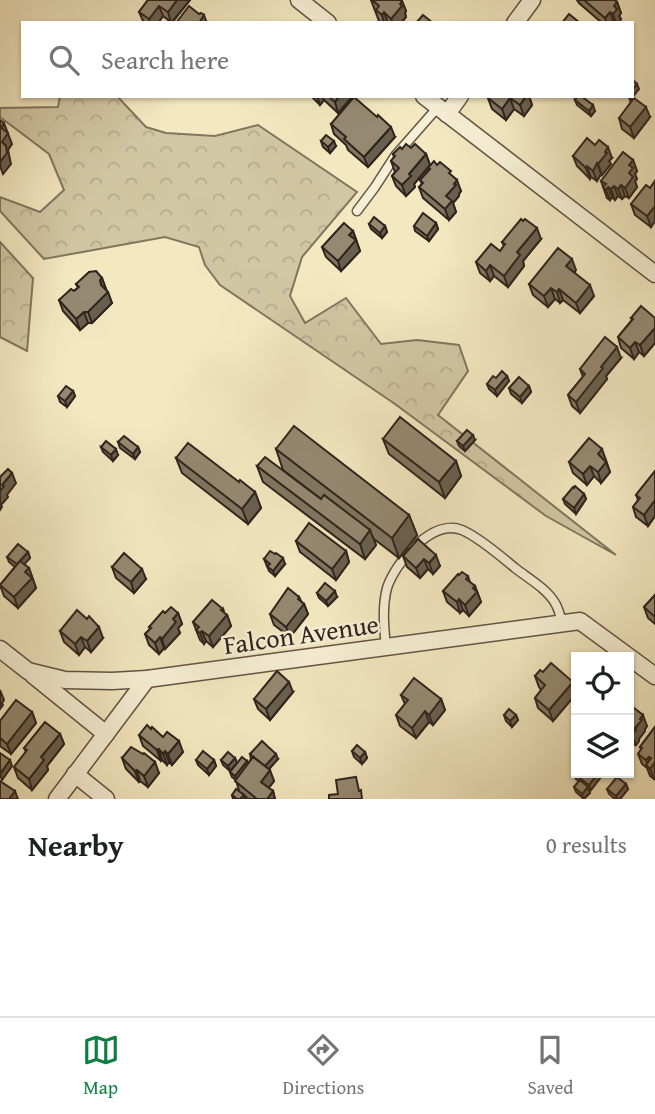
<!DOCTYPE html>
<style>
body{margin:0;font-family:"Gentium Book Plus",serif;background:#f6f6f6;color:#202124}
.controls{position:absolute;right:21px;bottom:21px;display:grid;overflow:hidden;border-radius:0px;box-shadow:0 2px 5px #0004}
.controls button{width:63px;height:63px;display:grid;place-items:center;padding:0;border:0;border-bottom:2px solid #e0e0e0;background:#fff;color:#202124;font:35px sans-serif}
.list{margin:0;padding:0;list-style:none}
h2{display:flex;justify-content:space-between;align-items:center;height:91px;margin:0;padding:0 28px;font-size:30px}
h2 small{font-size:23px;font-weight:400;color:#757577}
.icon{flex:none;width:38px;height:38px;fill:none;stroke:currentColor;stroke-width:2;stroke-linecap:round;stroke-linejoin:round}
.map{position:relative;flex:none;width:655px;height:799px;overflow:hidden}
.search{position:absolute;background:#fff;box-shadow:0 2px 5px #0004;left:21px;right:21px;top:21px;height:77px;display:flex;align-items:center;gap:18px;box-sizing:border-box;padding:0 24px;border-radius:0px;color:#757577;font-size:26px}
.sheet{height:217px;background:#fff}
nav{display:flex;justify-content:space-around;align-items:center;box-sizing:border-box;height:98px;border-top:2px solid #e0e0e0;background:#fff;font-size:19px;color:#757577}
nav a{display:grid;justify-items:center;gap:4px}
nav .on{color:#0b8043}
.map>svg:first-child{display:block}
.forest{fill:url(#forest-crowns);stroke:#817560;stroke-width:2}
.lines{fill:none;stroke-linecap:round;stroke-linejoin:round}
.lane-casing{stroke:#615445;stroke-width:11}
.street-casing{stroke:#615445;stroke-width:19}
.lane{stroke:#f7f0d6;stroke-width:8}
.street{stroke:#f7f0d6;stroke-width:16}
.wall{fill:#807661;stroke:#30231c;stroke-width:2}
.shaded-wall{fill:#68604f;stroke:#30231c;stroke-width:2}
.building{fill:#958971;stroke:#30231c;stroke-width:2}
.labels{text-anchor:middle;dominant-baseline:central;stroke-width:5;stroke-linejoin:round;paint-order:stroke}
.street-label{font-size:26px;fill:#30231c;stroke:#f7f0d6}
</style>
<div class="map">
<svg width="655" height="799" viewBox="0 0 655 799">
<defs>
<pattern id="forest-crowns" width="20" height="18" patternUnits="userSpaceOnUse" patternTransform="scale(1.75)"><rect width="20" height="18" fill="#d2c7a4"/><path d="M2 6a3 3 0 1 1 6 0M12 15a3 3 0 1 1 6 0" fill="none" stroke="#b5ab8d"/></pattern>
</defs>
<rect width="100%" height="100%" fill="#f3e8c0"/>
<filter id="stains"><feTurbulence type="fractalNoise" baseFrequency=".00286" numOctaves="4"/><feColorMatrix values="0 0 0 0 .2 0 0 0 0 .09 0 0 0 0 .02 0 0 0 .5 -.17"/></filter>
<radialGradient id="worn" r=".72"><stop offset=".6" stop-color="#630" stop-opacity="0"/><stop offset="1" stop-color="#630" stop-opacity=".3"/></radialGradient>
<!-- forest -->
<g class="forest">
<path d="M60,96H117L146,127L166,133L215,136L258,125L357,192L302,257L290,296L305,323L346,298L381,344L417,340L459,345L468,371L438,415L616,555L546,516L395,404L220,285L205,265L199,247L165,237L44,259L0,211V197L40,212L64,190L49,154L0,117V108L58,107Z"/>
<path d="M0,242L33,278L27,351L0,337Z"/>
</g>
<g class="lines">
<defs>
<g id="lane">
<path d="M357,211L375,187L395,156L438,107"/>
<path d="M386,647C384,628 382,607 387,588C395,563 432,518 462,530C476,536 502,557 515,568C528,578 547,589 555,603C559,609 560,617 563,624"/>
</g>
<g id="street">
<path d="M299,0L328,23"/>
<path d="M515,23L532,0"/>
<path d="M424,96L655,274"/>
<path d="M447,114L460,96"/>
<path d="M0,649L28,671L65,680L112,681L147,679L580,621L655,676"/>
<path d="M33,675L106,734"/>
<path d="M75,774L106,799"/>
<path d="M57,799L147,679"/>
</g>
</defs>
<!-- lane casing -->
<use href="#lane" class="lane-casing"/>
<!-- street casing -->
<use href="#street" class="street-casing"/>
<!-- lane -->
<use href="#lane" class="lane"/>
<!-- street -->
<use href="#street" class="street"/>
</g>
<!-- wall -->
<g class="wall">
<path d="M148,0H190L172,23L163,16L158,23H144L139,12Z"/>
<path d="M371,0L402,1L406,11L405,13L406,17L401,23H382L379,21Z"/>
<path d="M577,0H614L617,2L621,13L619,16L621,19L618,23H602L579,3Z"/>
<path d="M311,96H352V97L338,113L324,100L320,105Z"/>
<path d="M489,96H529L532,105L524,116L514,109L506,120L492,109L488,98Z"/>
<path d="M575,100L595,111L591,116L577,105Z"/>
<path d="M650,117L634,138L622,129L619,118Z"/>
<path d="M331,124L395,137L368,167L348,150L346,145L334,134Z"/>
<path d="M321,141L336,146L330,153L323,147Z"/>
<path d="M411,148L426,154L430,165L414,184L415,187L406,196L396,186L392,176L395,172L391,161L394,157L393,154L402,149Z"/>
<path d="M573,156L612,158L609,161L611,164L602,175L601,174L597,181L591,177L590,179L577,166Z"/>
<path d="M633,160L637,171L635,174L637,179L635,181L637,187L629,198L625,196L622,199L618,196L615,200L612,197L610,200L607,198L601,181Z"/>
<path d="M428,168L452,176L461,191L459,194V196L453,203L456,212L449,220L423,198L419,187L422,184L420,180L429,170Z"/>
<path d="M655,181V221L651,227L635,215L631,204L650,188Z"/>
<path d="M436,223L438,229L429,241L415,231L414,226Z"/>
<path d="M369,224L385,226L387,232L382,238L371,229Z"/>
<path d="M353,231L360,251L341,271L326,257L322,247Z"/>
<path d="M541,239L523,261L524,266L508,287L494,276L490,281L480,273L476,262L500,251L504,246L502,242Z"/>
<path d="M576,270L574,272L594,296L580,313L563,300L560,303L555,299L548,307L533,295L529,284Z"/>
<path d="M102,278L106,289L112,303L92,323H88L80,330L63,311L59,300L78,288L76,284Z"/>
<path d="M631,318H655V343L644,356L639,352L634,359L621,348L618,337L632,320Z"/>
<path d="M621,358L606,376L607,379L580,413L572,406L568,395L583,377L580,369Z"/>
<path d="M507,376L509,381L497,396L489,389L487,384Z"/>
<path d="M529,386L531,392L522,403L511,394L509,388Z"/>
<path d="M73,391L75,396L67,407L60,402L58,396Z"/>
<path d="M383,439L456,461L461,476L445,498L389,454Z"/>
<path d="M475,440L465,451L459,446L457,441Z"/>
<path d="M118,442L138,447L140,452L135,459L120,448Z"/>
<path d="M101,447L118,455L113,461L103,452Z"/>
<path d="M276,449L409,515L417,535L399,558L374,539L376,545L365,559L263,482L257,466L321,499L283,470Z"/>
<path d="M176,458L239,482L255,492L261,508L248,524L182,473Z"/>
<path d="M606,460L610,472L601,483L594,476L587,485L573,473L569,462Z"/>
<path d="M655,471V516L648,526L636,517L633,507L638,500L636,495Z"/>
<path d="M574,488L584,494L586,499L576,514L565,504L563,499Z"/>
<path d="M418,539L440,566L433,574L428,569L420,578L407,567L403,556Z"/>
<path d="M296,541L346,551L349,562L336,580L300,552Z"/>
<path d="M28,552L30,558L24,564L29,568L36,588L18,608L4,596L0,585L15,567L9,562L7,557Z"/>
<path d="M264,559L285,564L275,576L269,571Z"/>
<path d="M112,567L146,579L134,593L116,578Z"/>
<path d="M459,575L468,576L470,582L475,586L481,602L469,616L463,610L460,613L447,602L443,591Z"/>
<path d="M317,593L337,597L328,606L319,598Z"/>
<path d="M655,595V624L648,618L644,607Z"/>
<path d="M299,597L301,602L304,604L308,614L290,637L274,625L270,614Z"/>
<path d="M223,609L224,613L227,615L231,626L213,647L206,641L204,644L200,640L193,622Z"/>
<path d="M165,613H178L182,624L178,628L180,633L165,649L164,648L159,654L149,645L145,634L150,629L149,627Z"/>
<path d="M60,631L103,638L91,652L85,647L79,655L64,642Z"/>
<path d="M535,676L573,682L576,690V694L553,721L538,708L535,698L541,690L539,687Z"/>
<path d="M293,692L270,720L258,709L254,699Z"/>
<path d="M401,695L441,699L445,710L433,725L429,722L416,738L400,726L396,715L405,704Z"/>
<path d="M629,704L647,726L645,729V731L639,739V741L636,745H632L629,750Z"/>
<path d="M32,712L36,723L11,754L0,746V721Z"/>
<path d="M504,715H516L518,720L512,727L506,721Z"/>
<path d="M655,727V778L654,779L650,776L647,768L642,764L638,754L641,750L640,747Z"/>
<path d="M151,729L163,737L183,752L172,765L169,762L167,765L162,760L161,761L143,746L139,735Z"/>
<path d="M60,734L64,744L47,766L48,770L32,790L18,778L14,767L26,752L24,748Z"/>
<path d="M352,751L365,752L367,758L362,764L354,757Z"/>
<path d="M250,754L278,759L269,769L274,781L268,788L273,791L275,799H248L244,795L245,799H233L232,795L239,791L236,780L232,777L230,772L247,761L248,764L251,759Z"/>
<path d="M122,758L159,773L148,787L140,781L139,782L126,769Z"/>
<path d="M235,758L237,763L230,771L223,765L221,760Z"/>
<path d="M196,760H214L216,766L209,775L198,765Z"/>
<path d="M576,773H599L601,777L591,790L588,788L590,793L584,799L576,792L574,787L579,781L576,779L574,774Z"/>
<path d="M626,784L628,789L620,799H615L609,794L607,789Z"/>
</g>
<!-- shaded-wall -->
<g class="shaded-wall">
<path d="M177,0H190L171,23L168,12Z"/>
<path d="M402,1L406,11L405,13L406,17L401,23H393L391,19Z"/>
<path d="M617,2L621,13L619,16L621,19L618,23H616L613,14L614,6Z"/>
<path d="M159,6L163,16L158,23H150L149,19Z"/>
<path d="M384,12L388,23H384L382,15Z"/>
<path d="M610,12L614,23H607L605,18Z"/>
<path d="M204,15L207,23H199Z"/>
<path d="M637,84L639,89L630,100L629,96H632V90Z"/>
<path d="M317,96H322L324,100L320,105Z"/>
<path d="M339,96L352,97L338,113L335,102Z"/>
<path d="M526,96H529L532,105L524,116L520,105Z"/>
<path d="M510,98L514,109L506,120L502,109Z"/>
<path d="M593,105L595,111L591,116L589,111Z"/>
<path d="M646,107L650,117L634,138L630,127Z"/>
<path d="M4,123L12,144L8,150L11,164L3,174L0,166L2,142L1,128Z"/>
<path d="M391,127L395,137L368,167L364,157Z"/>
<path d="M334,141L336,146L330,153L328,147Z"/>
<path d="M608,147L612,158L609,161L611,164L602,175L598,164Z"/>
<path d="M426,154L430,165L414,184L415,187L406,196L402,185L409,174Z"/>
<path d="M633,160L637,171L635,174L637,179L635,181L637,187L629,198L625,188L629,173V165Z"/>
<path d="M597,163L601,174L597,181L593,171Z"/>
<path d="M587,166L591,177L590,179L586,168Z"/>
<path d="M457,180L461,191L459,194V196L453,203L456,212L449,220L445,209L446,196Z"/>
<path d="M621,185L625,196L622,199L618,189Z"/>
<path d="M614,186L618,196L615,200L611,189Z"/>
<path d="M608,187L612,197L610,200L606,190Z"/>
<path d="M655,206V221L651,227L647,216Z"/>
<path d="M436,223L438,229L429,241L427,236Z"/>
<path d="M385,226L387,232L382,238L380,233Z"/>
<path d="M537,228L541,239L523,261L524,266L508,287L504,276L517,252Z"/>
<path d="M353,231L360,251L341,271L338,261L349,235Z"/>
<path d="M572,259L576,270L570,277L566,266Z"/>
<path d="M490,265L494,276L490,281L486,271Z"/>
<path d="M102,278L106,289L104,290L108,292L112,303L92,323L88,312L101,285L100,280Z"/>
<path d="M590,285L594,296L580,313L576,303Z"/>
<path d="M551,288L555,299L548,307L544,296Z"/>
<path d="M559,289L563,300L560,303L557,292Z"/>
<path d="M84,312L88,323L80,330L76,319Z"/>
<path d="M655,328V343L644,356L640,345Z"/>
<path d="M635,342L639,352L634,359L630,348Z"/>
<path d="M617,347L621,358L606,376L607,379L580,413L576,402L601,367Z"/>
<path d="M507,376L509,381L497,396L495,390Z"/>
<path d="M529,386L531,392L522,403L520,397Z"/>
<path d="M73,391L75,396L67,407L65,401Z"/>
<path d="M473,435L475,440L465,451L463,446Z"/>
<path d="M138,447L140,452L135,459L133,454Z"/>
<path d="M116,449L118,455L113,461L111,455Z"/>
<path d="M602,449L606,460L602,465L598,454Z"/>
<path d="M456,461L461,476L445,498L439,482Z"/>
<path d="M606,462L610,472L601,483L598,472Z"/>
<path d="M590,466L594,476L587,485L583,474Z"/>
<path d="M12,473L16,483L7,495L8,497L1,505L2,507L0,510V491L2,485Z"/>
<path d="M255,492L261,508L248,524L242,509Z"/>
<path d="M584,494L586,499L576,514L574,508Z"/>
<path d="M655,500V516L648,526L644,515Z"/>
<path d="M409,515L417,535L399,558L392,538Z"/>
<path d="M370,530L376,545L365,559L360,544Z"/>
<path d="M346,551L349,562L336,580L332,569Z"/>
<path d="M28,552L30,558L19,570L17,565Z"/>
<path d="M436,555L440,566L433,574L429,563Z"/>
<path d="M283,558L285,564L275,576L273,571Z"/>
<path d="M424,559L428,569L420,578L416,568Z"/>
<path d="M29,568L36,588L18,608L14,597L25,572Z"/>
<path d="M142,569L146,579L134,593L131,582Z"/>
<path d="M475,586L481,602L469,616L465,605Z"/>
<path d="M335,591L337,597L328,606L326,601Z"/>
<path d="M299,597L303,605L304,604L308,614L290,637L286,627Z"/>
<path d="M459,599L463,610L460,613L457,602Z"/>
<path d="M223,609L225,616L227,615L231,626L213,647L209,636Z"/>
<path d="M178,613L182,624L178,628L180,633L165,649L162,639L173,619Z"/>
<path d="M99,627L103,638L91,652L87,641Z"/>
<path d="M202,631L206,641L204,644L200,633Z"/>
<path d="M81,637L85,647L79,655L75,644Z"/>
<path d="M160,637L164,648L159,654L155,643Z"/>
<path d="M289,682L293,692L270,720L266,709Z"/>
<path d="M573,682L576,690V694L553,721L549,710Z"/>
<path d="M0,690L4,700L2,703L3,705L0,709Z"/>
<path d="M441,699L445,710L433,725L429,715Z"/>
<path d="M425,711L429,722L416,738L412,728Z"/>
<path d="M32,712L36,723L11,754L7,744Z"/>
<path d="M516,715L518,720L512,727L510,721Z"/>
<path d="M643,715L647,726L645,729V731L639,739V741L636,745L632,735Z"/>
<path d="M60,734L64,744L47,766L48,770L32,790L29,779L41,757Z"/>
<path d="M629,735L632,745L629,750Z"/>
<path d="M179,741L183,752L172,765L168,754Z"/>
<path d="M159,749L162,760L161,761L157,750Z"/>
<path d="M165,751L169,762L167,765L163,754Z"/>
<path d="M365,752L367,758L362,764L360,758Z"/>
<path d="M276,754L278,759L266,772L264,767Z"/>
<path d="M649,757L652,766L655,762V778L654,779L646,760Z"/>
<path d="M235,758L237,763L230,771L228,766Z"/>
<path d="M10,760L12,766L2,780L0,774Z"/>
<path d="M214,760L216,766L209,775L207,769Z"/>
<path d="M247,761L249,767L237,781L235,776Z"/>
<path d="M155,762L159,773L148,787L144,776Z"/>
<path d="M137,770L140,781L139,782L135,771Z"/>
<path d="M270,770L274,781L265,793L261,782Z"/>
<path d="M598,773H599L601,777L591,790L589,785Z"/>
<path d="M626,784L628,789L620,799H617L616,796Z"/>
<path d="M588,787L590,793L583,799L582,794Z"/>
<path d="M15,791L18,799H9Z"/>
<path d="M273,791L275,799H267Z"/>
</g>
<!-- building -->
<g class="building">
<path d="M148,0H177L168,12L159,6L149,19L139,12Z"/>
<path d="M372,0H401L402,1L400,4L402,6L391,19L384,12L382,15L376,10L379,6Z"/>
<path d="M584,0H614L617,2L614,6L617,9L613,14L610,12L605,18Z"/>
<path d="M189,6L199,14L201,13L204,15L199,23H176Z"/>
<path d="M569,14L580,23H562Z"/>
<path d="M423,15L433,23H416Z"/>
<path d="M632,79L637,84L632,90Z"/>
<path d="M328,96H339L335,102Z"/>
<path d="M489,96H526L520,105L510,98L502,109L488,98Z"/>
<path d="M578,96H581L593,105L589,111L575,100Z"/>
<path d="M354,97L377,117L378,115L391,127L364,157L344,139L346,137L331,124Z"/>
<path d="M634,98L646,107L630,127L619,118Z"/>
<path d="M0,120L4,123L1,128L8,133L2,142L6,146L7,153L0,162Z"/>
<path d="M326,135L334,141L328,147L321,141Z"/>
<path d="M587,138L595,145L599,140L608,147L605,152L607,153L598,164L597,163L593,171L587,166L586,168L573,156Z"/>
<path d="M406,144L411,148L415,144L426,154L409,174L411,176L402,185L392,176L399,168L391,161L395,156L393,154L400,147L402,149Z"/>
<path d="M623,152L633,160L629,165L633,168L629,173L633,177L625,188L621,185L618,189L614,186L611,189L608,187L606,190L603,187L606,184L601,181Z"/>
<path d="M434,161L437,165L440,162L451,171L449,173L457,180L454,184L456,185L446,196L452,201L445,209L419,187L423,183L420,180L430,169L428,168Z"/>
<path d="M655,181V206L647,216L631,204L646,185L650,188Z"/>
<path d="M423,213L436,223L427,236L414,226Z"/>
<path d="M374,217L385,226L380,233L369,224Z"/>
<path d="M521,219L523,221L525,219L537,228L517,252L520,255L504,276L490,265L486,271L476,262L491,244L500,251L505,244L502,242Z"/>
<path d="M344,223L353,231L349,235L356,240L338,261L322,247Z"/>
<path d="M558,248L572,259L566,266L590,285L576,303L559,289L557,292L551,288L544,296L529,284Z"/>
<path d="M96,271L102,278L100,280L101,285L108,292L88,312H84L76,319L59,300L71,289L74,291L79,287L76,284L89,272Z"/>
<path d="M641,306L655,318V328L640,345L635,342L630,348L618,337L633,319L631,318Z"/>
<path d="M605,337L617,347L601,367L603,368L576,402L568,395L585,374L580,369Z"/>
<path d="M502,371L507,376L495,390L487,384L493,376L496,378Z"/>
<path d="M519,377L529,386L520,397L509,388Z"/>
<path d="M66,386L73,391L65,401L58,396Z"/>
<path d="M400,417L456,461L439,482L383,439Z"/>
<path d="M294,426L409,515L392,538L276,449Z"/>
<path d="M467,430L473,435L463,446L457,441Z"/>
<path d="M124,436L138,447L133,454L118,442Z"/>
<path d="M589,438L602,449L598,454L606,462L598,472L590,466L583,474L569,462Z"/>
<path d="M106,441L116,449L111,455L101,447Z"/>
<path d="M188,443L239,482L240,480L255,492L242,509L176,458Z"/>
<path d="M265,457L321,499L324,495L370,530L360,544L257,466Z"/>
<path d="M8,469L12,473L2,485L4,486L0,491V477Z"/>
<path d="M655,471V500L644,515L633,507L640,498L636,495Z"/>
<path d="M575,486L584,494L574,508L563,499L573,487L574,488Z"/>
<path d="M309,523L346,551L332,569L296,541Z"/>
<path d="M418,539L436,555L429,563L424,559L416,568L403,556Z"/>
<path d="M18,544L28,552L17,564L7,557Z"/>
<path d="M270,551L275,554L276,553L283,558L273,571L267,566L270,564L264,559Z"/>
<path d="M124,553L142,569L131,582L112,567Z"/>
<path d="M20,561L29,568L25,572L32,578L14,597L0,585Z"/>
<path d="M462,572L468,576L466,579L475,586L473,588L477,592L465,605L459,599L457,602L443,591L458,574L459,575Z"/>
<path d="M325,583L335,591L326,601L317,593Z"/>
<path d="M288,588L299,597L298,599L304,604L286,627L270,614Z"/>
<path d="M655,595V617L644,607Z"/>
<path d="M212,600L223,609L221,610L227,615L209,636L202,631L200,633L196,630L199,627L193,622Z"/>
<path d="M171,607L178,613L173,619L176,622L162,639L160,637L155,643L145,634L151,628L149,627L163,611L165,613Z"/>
<path d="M77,610L87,619L89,616L99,627L87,641L81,637L75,644L60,631Z"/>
<path d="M551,663L573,682L549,710L535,698L545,685L535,676L540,670L543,672Z"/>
<path d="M277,671L289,682L266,709L254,699Z"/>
<path d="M414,678L441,699L429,715L425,711L412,728L396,715L408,700L401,695Z"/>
<path d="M16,700L32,712L7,744L0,738V721Z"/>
<path d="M629,704L643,715L640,719L642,720L634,729L636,730L632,735H629Z"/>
<path d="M509,709L516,715L510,721L504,715Z"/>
<path d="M45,722L60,734L41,757L44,760L29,779L14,767L27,750L24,748Z"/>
<path d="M147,725L151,729L152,727L163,737L167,732L179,741L168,754L165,751L163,754L159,749L157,750L139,735Z"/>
<path d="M655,727V762L650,769L646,765L651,758L649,757L646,760L638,754L642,748L640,747Z"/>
<path d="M262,741L276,754L265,766L250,754Z"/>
<path d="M357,745L365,752L360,758L352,751Z"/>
<path d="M131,747L143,754L144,753L155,762L144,776L137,770L135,771L122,758Z"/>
<path d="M203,751L214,760L207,769L196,760Z"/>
<path d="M228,752L235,758L228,766L221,760Z"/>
<path d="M0,753L10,760L0,774Z"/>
<path d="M242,757L247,761L235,776L230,772Z"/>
<path d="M253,757L270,770L261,782L273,791L267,799H257L235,781Z"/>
<path d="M576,771V773H598L589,785L574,774Z"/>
<path d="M356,777L359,791L361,790L362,799H329V795L338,794L336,780Z"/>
<path d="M617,777L626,784L616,796L607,789Z"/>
<path d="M580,780L588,787L582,794L574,787Z"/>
<path d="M0,781L15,791L9,799H0Z"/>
<path d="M236,789L244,795L240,799H237L232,795Z"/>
</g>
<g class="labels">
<!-- street labels -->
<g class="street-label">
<text transform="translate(301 634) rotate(-8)">Falcon Avenue</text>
</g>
</g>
<rect width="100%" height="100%" filter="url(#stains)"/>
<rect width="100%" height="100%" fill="url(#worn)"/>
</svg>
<div class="controls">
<button><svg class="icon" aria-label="locate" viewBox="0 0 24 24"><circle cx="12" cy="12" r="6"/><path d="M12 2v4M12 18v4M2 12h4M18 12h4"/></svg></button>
<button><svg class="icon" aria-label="layers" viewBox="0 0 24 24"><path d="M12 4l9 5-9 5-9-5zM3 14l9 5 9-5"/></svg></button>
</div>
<div class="search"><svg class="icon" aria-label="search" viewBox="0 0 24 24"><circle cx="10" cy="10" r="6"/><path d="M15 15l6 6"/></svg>Search here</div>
</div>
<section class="sheet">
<h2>Nearby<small>0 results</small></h2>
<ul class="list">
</ul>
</section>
<nav>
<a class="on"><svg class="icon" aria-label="map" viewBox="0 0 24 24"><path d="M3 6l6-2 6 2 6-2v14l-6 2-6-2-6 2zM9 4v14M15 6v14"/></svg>Map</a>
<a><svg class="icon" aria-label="directions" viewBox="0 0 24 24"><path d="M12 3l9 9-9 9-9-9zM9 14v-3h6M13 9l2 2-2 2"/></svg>Directions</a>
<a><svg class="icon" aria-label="saved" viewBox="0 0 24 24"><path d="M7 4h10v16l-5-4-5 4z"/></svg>Saved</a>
</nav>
